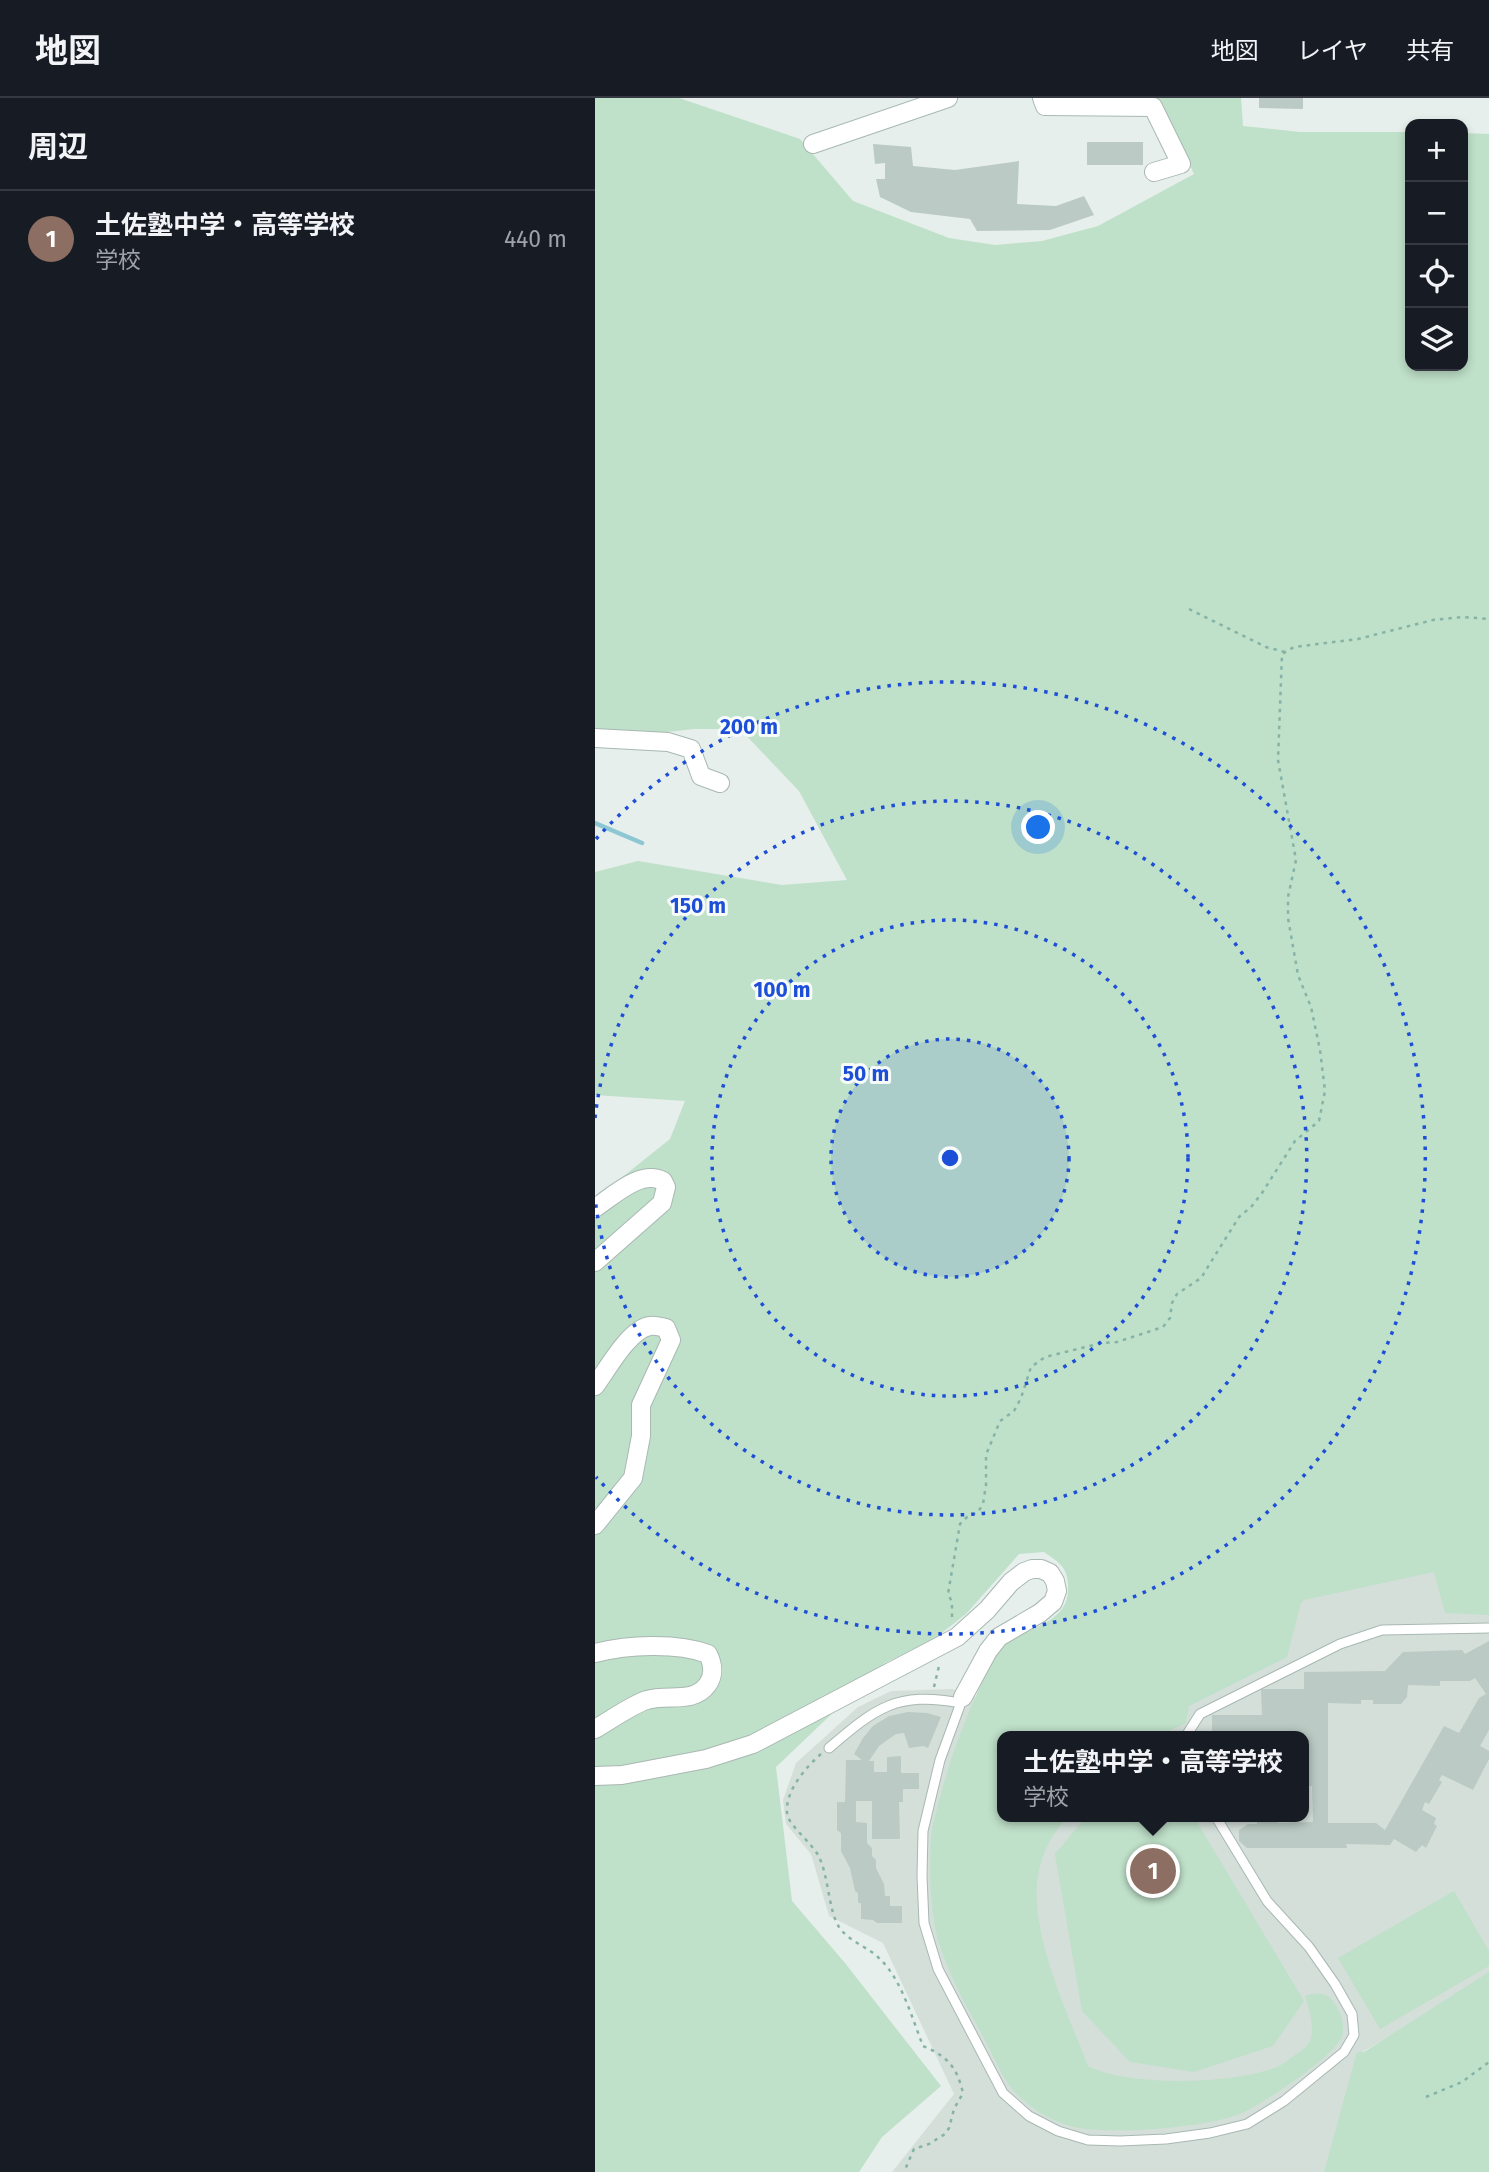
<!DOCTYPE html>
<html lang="ja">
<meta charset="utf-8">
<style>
body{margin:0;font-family:"Fira Sans","Noto Sans JP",sans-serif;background:#242831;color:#f1f3f6}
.controls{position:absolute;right:21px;top:21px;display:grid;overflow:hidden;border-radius:14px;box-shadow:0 4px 10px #0003}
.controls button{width:63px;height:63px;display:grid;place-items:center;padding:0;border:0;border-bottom:2px solid #363941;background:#171b24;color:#f1f3f6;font:35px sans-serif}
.you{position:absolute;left:444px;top:730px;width:24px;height:24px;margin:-18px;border:5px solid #fff;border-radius:50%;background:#1a73e8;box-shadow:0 0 0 10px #1a73e833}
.badge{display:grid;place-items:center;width:46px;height:46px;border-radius:50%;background:#db2777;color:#fff;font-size:23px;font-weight:700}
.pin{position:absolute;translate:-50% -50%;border:4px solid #fff;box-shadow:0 2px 7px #0006}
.popup{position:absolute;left:402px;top:1633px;width:312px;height:91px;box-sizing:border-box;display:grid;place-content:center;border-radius:14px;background:#171b24;filter:drop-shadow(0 2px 5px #0005);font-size:23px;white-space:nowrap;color:#9ea1a6}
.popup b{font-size:26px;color:#f1f3f6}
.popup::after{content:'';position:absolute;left:50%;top:100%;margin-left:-14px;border:14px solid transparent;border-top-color:#171b24}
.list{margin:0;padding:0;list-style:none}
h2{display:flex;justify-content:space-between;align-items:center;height:91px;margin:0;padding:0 28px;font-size:30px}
h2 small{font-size:23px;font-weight:400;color:#9ea1a6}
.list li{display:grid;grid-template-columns:46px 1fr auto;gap:21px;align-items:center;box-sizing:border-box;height:98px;padding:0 28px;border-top:2px solid #363941}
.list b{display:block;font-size:26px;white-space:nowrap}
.list p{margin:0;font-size:23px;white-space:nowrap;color:#9ea1a6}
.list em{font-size:23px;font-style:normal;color:#9ea1a6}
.icon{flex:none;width:38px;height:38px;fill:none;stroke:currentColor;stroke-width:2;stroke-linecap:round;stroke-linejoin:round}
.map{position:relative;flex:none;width:894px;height:2074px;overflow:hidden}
header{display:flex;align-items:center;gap:42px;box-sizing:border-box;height:98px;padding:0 35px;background:#171b24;border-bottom:2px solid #363941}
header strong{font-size:33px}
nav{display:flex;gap:38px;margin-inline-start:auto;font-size:24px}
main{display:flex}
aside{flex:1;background:#171b24}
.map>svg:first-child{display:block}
.built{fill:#d4dfda}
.green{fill:#bfe0c9}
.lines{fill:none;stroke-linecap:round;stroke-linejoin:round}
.stream{stroke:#8ec7d4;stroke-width:4.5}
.building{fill:#bbcac4;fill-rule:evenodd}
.service-casing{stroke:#a8b8b3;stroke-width:11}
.minor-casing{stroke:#a8b8b3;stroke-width:20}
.path{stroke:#86b3a6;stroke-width:2.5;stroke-dasharray:3.5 5;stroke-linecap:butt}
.service{stroke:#fff;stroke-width:9}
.minor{stroke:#fff;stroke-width:18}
.ring{fill:none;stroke:#1d4ed8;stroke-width:3.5;stroke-dasharray:3.5 7}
.centre{fill:#1d4ed8;stroke:#f7fbf9;stroke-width:3.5}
.ring-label{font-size:21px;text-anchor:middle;font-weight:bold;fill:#1d4ed8;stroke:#f7fbf9;stroke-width:6;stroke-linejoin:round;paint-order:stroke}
</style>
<header>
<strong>地図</strong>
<nav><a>地図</a><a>レイヤ</a><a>共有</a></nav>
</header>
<main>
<aside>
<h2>周辺<small></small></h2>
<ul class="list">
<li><span class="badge" style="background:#8d6e63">1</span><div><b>土佐塾中学・高等学校</b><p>学校</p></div><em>440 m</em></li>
</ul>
</aside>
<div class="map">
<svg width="894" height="2074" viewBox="0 0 894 2074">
<rect width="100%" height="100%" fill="#e6efeb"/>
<!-- built -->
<path class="built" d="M842,1458L894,1504V1879L764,1956L733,2074H297L359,1996L288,1845L234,1818L216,1756L191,1726L188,1702L201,1665L263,1609L296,1593L357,1591L492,1638H407V1719H708V1638H527L696,1487Z"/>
<!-- green -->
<g class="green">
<path d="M0,0H84L205,41L258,103L354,140L400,147L447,143L503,128L599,76L563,0H646L648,28L705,34H815V268H868V35L894,36V1517L850,1515L839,1474L709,1502L706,1505L692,1559L594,1608L591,1625L563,1638H407V1719H471C462,1732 452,1745 447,1761C426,1820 472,1912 493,1968C534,1989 636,1986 679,1970C686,1968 692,1963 697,1959C703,1955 710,1951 714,1945C721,1932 714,1911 710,1898C721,1894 731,1894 738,1903C745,1913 751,1926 747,1938C741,1958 667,2006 647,2015C612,2030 523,2036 484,2030C470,2028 453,2020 441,2012C433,2006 423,1998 417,1991C406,1977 399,1959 391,1944C373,1911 352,1875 342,1838C335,1807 334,1770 336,1738C338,1724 342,1710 346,1696C359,1647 375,1609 397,1563C402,1555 407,1548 415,1543C436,1529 473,1523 473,1492C474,1470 465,1465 449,1454L424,1456L371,1516L340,1540L290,1565L181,1669L197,1803L250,1865L346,1988L287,2039L264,2074H0V1101L75,1041L90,1003L0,997V774L43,763L187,787L252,782L204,693L145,631H99L44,637L0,634Z"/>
<path d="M491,1719H599L709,1903L678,1948L599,1974L535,1964L487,1913L460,1756Z"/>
<path d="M859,1793L894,1853V1868L785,1931L743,1860Z"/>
<path d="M894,1874V2074H729L762,1954H769Z"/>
</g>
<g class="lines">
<!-- stream -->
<path class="stream" d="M0,725L47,745"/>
</g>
<!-- building -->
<g class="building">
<path d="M664,0H708V11L664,10Z"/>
<rect x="492" y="44" width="56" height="23"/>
<path d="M278,46L316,49L318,68L360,72L424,63L422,106L461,108L489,98L499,117L455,132L382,133L375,121L316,114L285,99L281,81H290V65L280,66Z"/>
<path d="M894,1543V1632L885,1648L894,1653V1661L878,1692L847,1677L844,1682L847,1684L834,1706L830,1704L827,1712L841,1720L839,1726L842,1728L831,1750L827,1747L821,1754L799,1741L795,1747L751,1746L752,1750H652L644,1743V1732L653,1726H662V1720H683V1725L718,1724L717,1688L708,1689V1638H617V1617H667L666,1591H709V1574L790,1573L808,1554L867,1552L870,1556ZM880,1580L891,1596L884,1600L864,1635L849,1628L790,1732L781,1725H733V1605L766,1606V1602H778V1606H806L812,1599L813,1587L845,1588V1583H875Z"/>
<path d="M313,1614L332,1615L346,1619L333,1650L328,1648L314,1650L309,1635L301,1636L284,1648L274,1663H279V1674H292V1659L306,1658V1675H324V1691H308V1704H304L305,1741H277V1703H261V1724L272,1725V1745L277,1750V1758L281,1762V1770L289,1786L290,1798H295V1808H307V1825H282L278,1822L266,1821V1805H263V1795L260,1793L255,1770L246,1753V1735L242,1732V1704H250L251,1662H267L259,1656L268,1640L278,1628L294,1618Z"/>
</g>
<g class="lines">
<defs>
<g id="service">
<path d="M368,1599L345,1662L328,1733L327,1778L329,1825L343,1871L408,1995L434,2018L463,2033L493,2042L525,2043L571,2041L615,2035L652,2026L689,2003L749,1954L759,1937L757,1916L740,1886L714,1849L672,1803L621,1719"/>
<path d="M591,1638L605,1616L745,1546L787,1532L894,1530"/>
<path d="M234,1650C281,1610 301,1593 366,1605"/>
</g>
<g id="minor">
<path d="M447,0L450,8L558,9L586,66L559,74"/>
<path d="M218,46L353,0"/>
<path d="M0,640L73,644L96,651L106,678L125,685"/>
<path d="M0,1110C18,1098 46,1071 68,1083L71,1089L67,1105L0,1164"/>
<path d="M0,1288C12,1272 34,1231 55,1228C60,1227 66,1229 71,1230L76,1242L46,1307V1338L38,1380L0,1427"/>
<path d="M0,1555C32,1547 81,1544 113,1556C118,1566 119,1577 113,1586C98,1607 73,1595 52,1602C38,1606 14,1623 0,1631"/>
<path d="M0,1678L27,1677L111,1661L158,1646L362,1539L392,1512L416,1484L429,1474L437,1471H446L455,1475L460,1483L462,1493L458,1504L445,1515L404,1539L393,1553L368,1599"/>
</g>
</defs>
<!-- service casing -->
<use href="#service" class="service-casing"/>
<!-- minor casing -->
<use href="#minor" class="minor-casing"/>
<!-- path -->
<g class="path">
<path d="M594,511L671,549L690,554"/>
<path d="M357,1519V1504L353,1496L365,1426L372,1419L383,1414L388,1406L391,1387V1357L405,1323L419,1313L426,1300L436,1269L450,1259L507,1245L522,1244L568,1229L575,1220L577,1205L582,1196L606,1180L644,1119L656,1109L667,1095L700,1043L724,1023L730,993L725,952L716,909L703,877L693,820V799L701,762L683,662L687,556L699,549L763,541L838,522L868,519L894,521"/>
<path d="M339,1589L344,1568"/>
<path d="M226,1656C211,1669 190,1693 192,1715C193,1727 216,1744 223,1757C234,1777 233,1812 244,1829C254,1844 274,1849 286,1862C307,1883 317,1920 328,1948C352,1958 362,1969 368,1995L359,2011L354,2030L350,2036L334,2046L319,2051L309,2074"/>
<path d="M831,1999L867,1984L894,1964"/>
</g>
<!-- service -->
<use href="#service" class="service"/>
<!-- minor -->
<use href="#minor" class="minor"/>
</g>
<!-- distance rings -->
<circle cx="355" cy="1060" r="119" fill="#1d4ed8" fill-opacity=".12"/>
<g class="ring">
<circle cx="355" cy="1060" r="119"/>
<circle cx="355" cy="1060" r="238"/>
<path d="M0 1020A357 357 0 1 1 0 1100"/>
<path d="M1 741A476 476 0 1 1 1 1379"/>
</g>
<circle cx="355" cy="1060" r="10" class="centre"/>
<g class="ring-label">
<text x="154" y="636">200 m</text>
<text x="103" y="815">150 m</text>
<text x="187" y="899">100 m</text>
<text x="271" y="983">50 m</text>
</g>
</svg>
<div class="controls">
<button>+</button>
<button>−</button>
<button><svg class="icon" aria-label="locate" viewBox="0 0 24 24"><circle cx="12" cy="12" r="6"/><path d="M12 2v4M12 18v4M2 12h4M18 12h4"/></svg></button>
<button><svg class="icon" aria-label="layers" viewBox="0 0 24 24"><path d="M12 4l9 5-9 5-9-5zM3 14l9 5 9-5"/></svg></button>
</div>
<div class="you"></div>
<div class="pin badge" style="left:558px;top:1773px;background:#8d6e63">1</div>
<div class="popup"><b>土佐塾中学・高等学校</b>学校</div>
</div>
</main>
